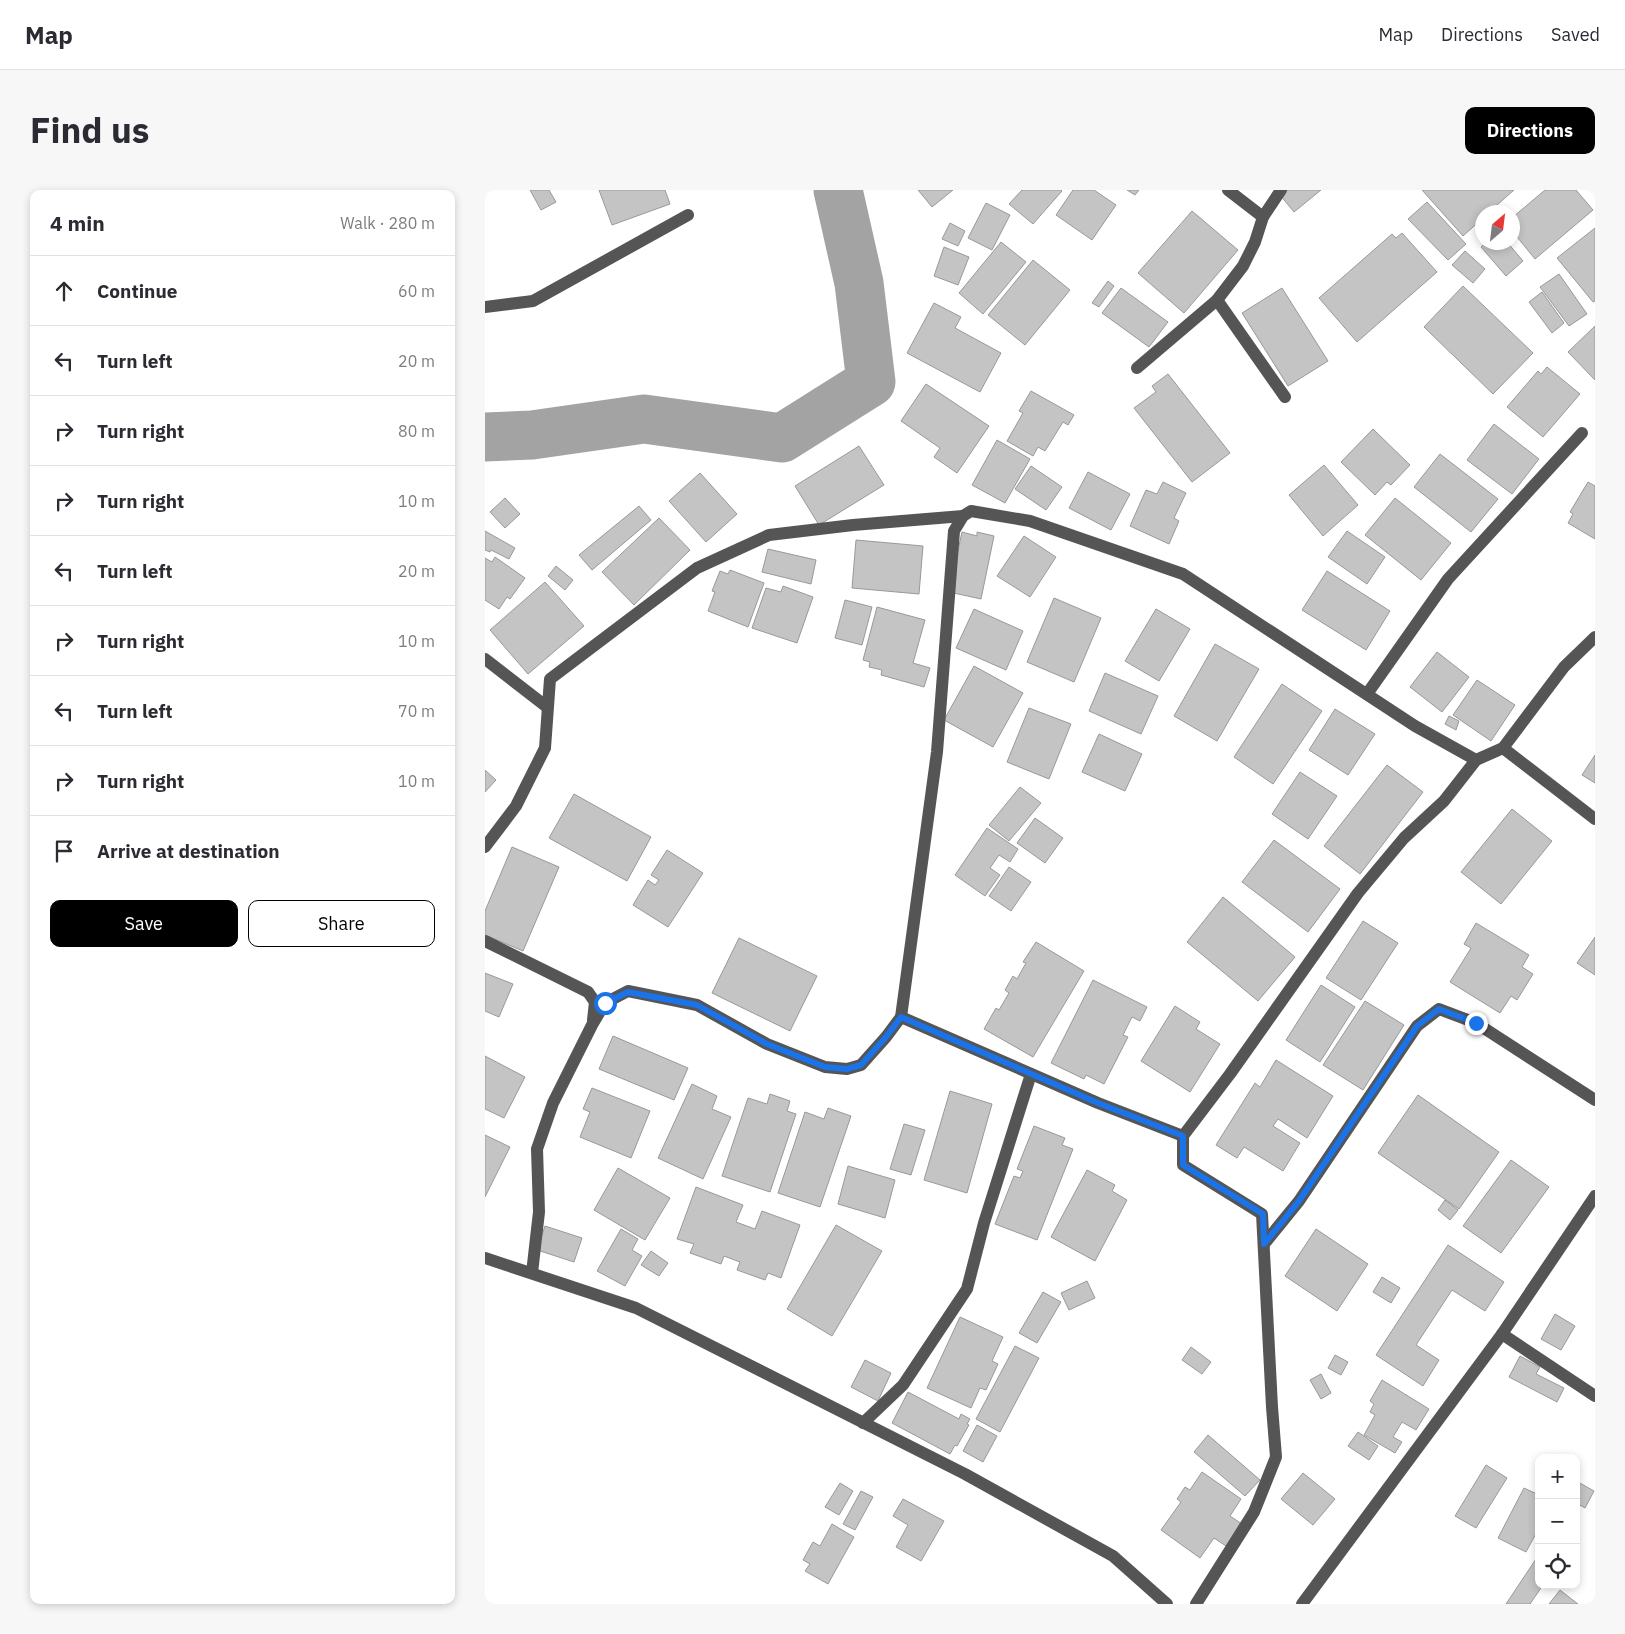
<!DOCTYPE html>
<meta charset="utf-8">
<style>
body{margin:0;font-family:"IBM Plex Sans",sans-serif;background:#f7f7f7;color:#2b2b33}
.controls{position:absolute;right:15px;bottom:15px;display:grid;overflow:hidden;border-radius:10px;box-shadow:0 2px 8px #0003}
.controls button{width:45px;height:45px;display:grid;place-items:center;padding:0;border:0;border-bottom:1px solid #e1e1e2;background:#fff;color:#2b2b33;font:25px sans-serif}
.compass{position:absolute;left:990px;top:15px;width:45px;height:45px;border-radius:50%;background:#fff;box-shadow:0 2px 8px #0003;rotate:28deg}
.stop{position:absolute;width:15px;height:15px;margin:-11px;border:4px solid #1a73e8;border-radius:50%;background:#fff}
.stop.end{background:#1a73e8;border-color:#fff;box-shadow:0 1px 5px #0008}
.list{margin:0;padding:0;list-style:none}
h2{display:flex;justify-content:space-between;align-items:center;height:65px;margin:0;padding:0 20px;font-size:21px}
h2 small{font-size:16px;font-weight:400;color:#7c7c81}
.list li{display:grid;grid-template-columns:32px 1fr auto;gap:15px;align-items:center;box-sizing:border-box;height:70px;padding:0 20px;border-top:1px solid #e1e1e2}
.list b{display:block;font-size:19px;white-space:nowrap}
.list em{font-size:16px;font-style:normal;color:#7c7c81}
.actions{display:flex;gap:10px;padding:15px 20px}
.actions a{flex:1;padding:11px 0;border:1px solid #000;border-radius:10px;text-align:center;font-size:18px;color:#000}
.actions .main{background:#000;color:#fff}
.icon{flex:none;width:28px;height:28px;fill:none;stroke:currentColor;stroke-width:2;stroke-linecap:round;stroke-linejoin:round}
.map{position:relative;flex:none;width:1110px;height:1414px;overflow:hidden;border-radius:10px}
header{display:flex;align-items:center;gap:30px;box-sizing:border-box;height:70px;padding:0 25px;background:#fff;border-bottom:1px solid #e1e1e2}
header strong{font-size:24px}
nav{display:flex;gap:28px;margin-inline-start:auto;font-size:18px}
.intro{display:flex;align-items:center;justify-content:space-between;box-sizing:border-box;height:120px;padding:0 30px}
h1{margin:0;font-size:35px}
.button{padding:12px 22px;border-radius:10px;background:#000;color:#fff;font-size:18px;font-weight:700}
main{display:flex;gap:30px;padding:0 30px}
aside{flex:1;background:#fff;border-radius:10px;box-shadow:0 2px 8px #0003}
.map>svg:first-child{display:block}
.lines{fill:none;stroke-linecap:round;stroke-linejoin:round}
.river{stroke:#a3a3a3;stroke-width:49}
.building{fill:#c4c4c4;stroke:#999}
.minor{stroke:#555;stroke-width:12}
.route{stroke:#1a73e8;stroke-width:6}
</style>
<header>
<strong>Map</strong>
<nav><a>Map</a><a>Directions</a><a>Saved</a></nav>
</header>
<div class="intro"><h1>Find us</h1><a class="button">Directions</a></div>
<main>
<aside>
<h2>4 min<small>Walk · 280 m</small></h2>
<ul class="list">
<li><svg class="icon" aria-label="ahead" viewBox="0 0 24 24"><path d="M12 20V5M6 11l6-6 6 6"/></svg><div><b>Continue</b></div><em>60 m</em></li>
<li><svg class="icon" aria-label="left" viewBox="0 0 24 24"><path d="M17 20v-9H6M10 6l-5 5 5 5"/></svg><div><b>Turn left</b></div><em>20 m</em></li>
<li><svg class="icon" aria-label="right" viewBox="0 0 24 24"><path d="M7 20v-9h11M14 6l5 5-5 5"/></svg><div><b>Turn right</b></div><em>80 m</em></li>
<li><svg class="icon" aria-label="right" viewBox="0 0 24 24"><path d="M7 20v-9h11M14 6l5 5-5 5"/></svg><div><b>Turn right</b></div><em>10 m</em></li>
<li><svg class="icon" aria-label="left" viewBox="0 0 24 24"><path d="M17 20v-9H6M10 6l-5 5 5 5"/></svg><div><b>Turn left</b></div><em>20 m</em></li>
<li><svg class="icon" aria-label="right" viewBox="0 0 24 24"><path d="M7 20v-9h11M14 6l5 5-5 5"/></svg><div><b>Turn right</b></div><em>10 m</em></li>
<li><svg class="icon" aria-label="left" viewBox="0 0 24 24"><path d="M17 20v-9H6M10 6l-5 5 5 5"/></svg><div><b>Turn left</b></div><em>70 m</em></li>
<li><svg class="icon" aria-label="right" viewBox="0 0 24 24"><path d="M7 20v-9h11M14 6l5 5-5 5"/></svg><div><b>Turn right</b></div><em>10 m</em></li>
<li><svg class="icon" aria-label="arrive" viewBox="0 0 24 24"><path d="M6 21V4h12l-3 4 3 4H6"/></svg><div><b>Arrive at destination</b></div></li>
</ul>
<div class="actions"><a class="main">Save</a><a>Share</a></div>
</aside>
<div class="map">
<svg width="1110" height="1414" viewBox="0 0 1110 1414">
<rect width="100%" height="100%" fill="#fff"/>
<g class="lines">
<!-- river -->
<path class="river" d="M0,247L47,245L159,229L297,248L386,192L374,93L353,0"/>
</g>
<!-- building -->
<g class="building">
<path d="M45,0H64L71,12L56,20Z"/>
<path d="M114,0H180L185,14L127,35Z"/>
<path d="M433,0H468L447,17Z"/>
<path d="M537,0H576L577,1L548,34L524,14Z"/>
<path d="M588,0H609L631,15L607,50L571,25Z"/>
<path d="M642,0H654L650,5Z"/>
<path d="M801,0H836L809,22L795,5Z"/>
<path d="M937,0H1029L1004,22H998V28L978,46Z"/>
<path d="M1060,0H1091L1108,20L1050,69L1028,42V27Z"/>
<path d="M942,12L981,54L963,70L923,29Z"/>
<path d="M501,13L525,25L507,60L483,48Z"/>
<path d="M707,21L753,60L699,123L653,83Z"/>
<path d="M465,33L480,41L473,56L457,49Z"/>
<path d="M1110,38V111L1108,112L1072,68Z"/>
<path d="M917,43L952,82L872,152L834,108L907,44L911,48Z"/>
<path d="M516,52L541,72L498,124L474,103Z"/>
<path d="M1001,52H1022L1038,71L1021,86L996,57Z"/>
<path d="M459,57L484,67L473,95L449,86Z"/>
<path d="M980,61L1000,79L988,93L967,75Z"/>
<path d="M548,70L585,100L540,155L503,125Z"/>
<path d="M1074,84L1102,124L1084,136L1055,97Z"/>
<path d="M623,91L629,96L614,117L607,113Z"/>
<path d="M978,96L1048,163L1008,204L939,137Z"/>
<path d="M636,98L683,132L664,157L617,123Z"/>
<path d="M797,98L843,171L803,196L757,123Z"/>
<path d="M1057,102L1079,133L1067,143L1044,112Z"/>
<path d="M449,113L476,127L470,138L516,163L495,202L422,163Z"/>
<path d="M1110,136V190L1083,162Z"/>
<path d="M1062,177L1095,204L1058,247L1022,217L1053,181L1056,184Z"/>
<path d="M683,184L745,263L707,292L649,218L671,202L667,196Z"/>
<path d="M441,194L504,236L472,283L449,267L455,258L416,231Z"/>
<path d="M546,201L589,225L583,235L578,232L560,261L553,257L548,266L522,251L538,223L534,221Z"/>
<path d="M1009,234L1054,269L1027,304L982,270Z"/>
<path d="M888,239L925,275L906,295L902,292L890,305L856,272Z"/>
<path d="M512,250L545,269L520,313L487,295Z"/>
<path d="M374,256L399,295L334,335L310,296Z"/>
<path d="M955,264L1013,309L986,342L929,297Z"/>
<path d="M839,275L873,315L838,346L804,305Z"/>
<path d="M546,276L577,297L561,320L530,299Z"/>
<path d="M603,282L645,304L626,340L584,318Z"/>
<path d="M215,283L252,324L221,352L184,311Z"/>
<path d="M678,292L701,303L689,328L694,331L684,354L645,336L661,300L672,304Z"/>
<path d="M1103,292L1110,296V349L1083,333L1088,324L1085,322Z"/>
<path d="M20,308L35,324L20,338L5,322Z"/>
<path d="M910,308L966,353L936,390L880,345Z"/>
<path d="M154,316L166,330L107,380L94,365Z"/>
<path d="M174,328L205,360L149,415L117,382Z"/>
<path d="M0,341L30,358L24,369L6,360L5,362L0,360Z"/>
<path d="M862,341L900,367L882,394L843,367Z"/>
<path d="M477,342L492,346V342L509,346L496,409L464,402Z"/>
<path d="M539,346L571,367L545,407L512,386Z"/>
<path d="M371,350L438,356L434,404L367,398Z"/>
<path d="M283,359L331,370L326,394L277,382Z"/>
<path d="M10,367L40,388L25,409L22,407L14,419L0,410V368L7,372Z"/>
<path d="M71,376L88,390L80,400L63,386Z"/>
<path d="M245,380L279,393L263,437L223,421L230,402L227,401L235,381L243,384Z"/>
<path d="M842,381L905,421L881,460L817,420Z"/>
<path d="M60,392L99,436L43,484L5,440Z"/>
<path d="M298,396L328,407L312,453L267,438L281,398L296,402Z"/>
<path d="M569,408L616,428L589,492L542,472Z"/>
<path d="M360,410L387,417L377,455L350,448Z"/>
<path d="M392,417L440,430L428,473L445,478L439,497L396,485L397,480L384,477L385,472L378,470Z"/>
<path d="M489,419L538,441L521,480L471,458Z"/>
<path d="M671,419L705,439L674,491L640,471Z"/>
<path d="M730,454L774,479L732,551L689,526Z"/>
<path d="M952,462L984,487L957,522L925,497Z"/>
<path d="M489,476L538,503L508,557L459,530Z"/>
<path d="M620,483L673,506L656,544L604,521Z"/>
<path d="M992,490L1030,515L1006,551L968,525Z"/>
<path d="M797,494L837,521L788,594L749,567Z"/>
<path d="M544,518L586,534L564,589L522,572Z"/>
<path d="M850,519L890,544L863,585L824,560Z"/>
<path d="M964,526L974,531L971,540L960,534Z"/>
<path d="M614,544L657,564L640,601L597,582Z"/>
<path d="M1110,565V593L1097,585Z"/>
<path d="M902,575L938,602L875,684L839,656Z"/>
<path d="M0,580L11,590L0,602Z"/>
<path d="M815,582L852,606L823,649L787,624Z"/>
<path d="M535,597L556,613L524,651L504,635Z"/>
<path d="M89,604L166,647L142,691L64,648Z"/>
<path d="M1027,619L1067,651L1016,714L976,682Z"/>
<path d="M550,628L578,648L560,673L532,653Z"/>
<path d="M502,638L533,659L525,672L514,665L505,678L515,685L500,706L470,685Z"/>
<path d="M789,650L855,699L823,742L757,692Z"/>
<path d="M27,657L74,677L38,761L0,745V721Z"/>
<path d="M182,660L218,683L183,737L148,715L163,690L170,695L174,690L166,685Z"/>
<path d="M524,677L546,692L526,721L504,706Z"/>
<path d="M738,707L810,767L773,811L702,752Z"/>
<path d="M878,731L913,753L876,810L841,788Z"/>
<path d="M991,733L1044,765L1037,777L1048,784L1032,810L1026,806L1015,823L965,792L986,758L979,754Z"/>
<path d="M1110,747V785L1092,773Z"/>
<path d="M254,748L332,786L305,841L227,803Z"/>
<path d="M551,752L599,781L548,867L499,839L511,818L514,820L524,803L520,800L528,786L532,789L541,773L538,772Z"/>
<path d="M0,783L28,794L14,827L0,821Z"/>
<path d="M608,790L662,817L655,831L647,827L638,845L643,847L619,894L601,885L599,889L566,873Z"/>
<path d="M836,795L870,817L835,872L801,850Z"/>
<path d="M880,811L919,835L878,900L838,875Z"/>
<path d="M690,816L715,832L711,839L735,854L705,902L656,871Z"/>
<path d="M128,846L203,878L189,910L114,879Z"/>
<path d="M0,866L40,887L19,928L0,919Z"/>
<path d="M791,870L848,906L822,948L793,929L788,936L815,953L798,981L759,957L752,968L731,955L770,893L775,897Z"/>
<path d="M207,894L232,906L227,919L246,927L218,989L173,968Z"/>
<path d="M107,898L165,921L146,968L95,947L105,922L98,919Z"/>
<path d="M465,901L507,914L482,1003L439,990Z"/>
<path d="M285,904L305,911L302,921L311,924L285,1002L237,986L263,908L282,914Z"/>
<path d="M933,905L1014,962L974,1019L893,963Z"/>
<path d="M343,918L366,926L335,1017L293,1003L320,922L339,929Z"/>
<path d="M419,934L440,940L426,985L405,979Z"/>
<path d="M549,936L580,948L577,955L588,959L552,1050L510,1034L529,986L535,988L538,981L532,979Z"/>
<path d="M0,945L25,957L0,1007Z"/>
<path d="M1026,970L1064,997L1016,1063L978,1036Z"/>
<path d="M363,976L410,990L400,1028L353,1014Z"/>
<path d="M133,978L185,1008L160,1050L109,1020Z"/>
<path d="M602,980L630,995L627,1001L642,1010L610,1071L566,1047Z"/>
<path d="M211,997L258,1015L251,1032L270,1039L277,1021L315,1035L296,1088L283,1083L280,1090L252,1080L255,1072L239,1066L236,1074L205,1063L209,1054L192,1049Z"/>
<path d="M960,1010L973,1020L965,1030L953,1020Z"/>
<path d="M351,1035L397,1061L347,1146L302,1119Z"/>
<path d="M60,1036L97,1048L89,1072L52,1060Z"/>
<path d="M136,1039L153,1049L147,1060L157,1066L140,1096L112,1081Z"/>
<path d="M831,1039L883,1074L852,1121L800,1086Z"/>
<path d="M963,1055L1019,1092L1000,1121L967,1100L931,1155L954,1170L938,1196L891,1165Z"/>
<path d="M166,1061L183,1073L174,1086L156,1075Z"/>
<path d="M897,1087L915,1098L906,1113L888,1102Z"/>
<path d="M602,1091L610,1108L584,1120L576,1103Z"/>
<path d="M558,1102L576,1112L552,1153L534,1143Z"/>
<path d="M1070,1124L1090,1136L1076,1160L1056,1149Z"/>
<path d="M475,1127L518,1147L507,1171L513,1174L501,1200L495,1198L486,1218L442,1198Z"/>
<path d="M530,1156L554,1168L515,1242L491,1229Z"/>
<path d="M706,1157L726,1172L717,1184L697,1170Z"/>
<path d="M850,1165L863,1172L856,1185L843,1178Z"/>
<path d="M1035,1166L1055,1177L1051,1184L1079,1198L1072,1212L1024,1187Z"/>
<path d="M380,1170L406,1183L393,1211L366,1197Z"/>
<path d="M836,1184L846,1203L836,1209L825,1190Z"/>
<path d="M897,1190L944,1219L931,1240L917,1232L908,1247L917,1252L910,1263L879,1245L890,1225L885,1222L889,1214L885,1211Z"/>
<path d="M423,1202L474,1229L476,1224L485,1229L482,1234L484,1235L472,1256L470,1255L465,1264L407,1233Z"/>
<path d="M492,1235L512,1246L498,1272L478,1261Z"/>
<path d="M873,1242L893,1256L884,1270L863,1256Z"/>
<path d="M723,1245L775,1290L760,1306L709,1262Z"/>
<path d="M1001,1275L1022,1288L991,1338L970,1326Z"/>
<path d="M717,1282L756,1309L745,1326L757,1334L741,1356L729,1348L715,1368L676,1340L696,1312L692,1309L700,1297L705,1300Z"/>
<path d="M818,1283L850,1309L828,1335L796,1309Z"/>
<path d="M1093,1292L1109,1301L1100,1318L1091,1313V1295Z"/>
<path d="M355,1293L368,1301L354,1325L340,1317Z"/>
<path d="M1039,1298L1054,1305V1338L1041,1362L1013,1348Z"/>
<path d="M376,1301L388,1307L370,1340L358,1334Z"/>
<path d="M418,1309L459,1331L436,1371L411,1357L423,1335L408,1326Z"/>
<path d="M347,1334L369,1347L343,1394L320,1381L325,1374L318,1370L328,1352L335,1356Z"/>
<path d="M1051,1369L1054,1371V1395H1058L1045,1414H1021Z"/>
<path d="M1075,1400L1093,1414H1064Z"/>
</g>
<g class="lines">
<!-- minor -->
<g class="minor">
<path d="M743,0L778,27"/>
<path d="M732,110L800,207"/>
<path d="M0,117L48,111L203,25"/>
<path d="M652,178L732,110L758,76L770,52L778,27L796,0"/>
<path d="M0,469L62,517"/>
<path d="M882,504L963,389L1097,243"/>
<path d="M1018,558L1079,477L1110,447"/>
<path d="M0,657L31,616L60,558L65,489L212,378L284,345L368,335L478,326"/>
<path d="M0,751L103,802L110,812L108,830"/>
<path d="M416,827L613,913L698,946L745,884L873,703L919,648L959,611L991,570L1018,558L1110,629"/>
<path d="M698,946V975L777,1024L787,1217L791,1267L769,1322L711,1414"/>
<path d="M779,1054L814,1011L932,836L954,819L991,833L1110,910"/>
<path d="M0,1068L151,1118L480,1284L628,1366L682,1414"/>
<path d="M47,1083L54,1022L52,959L68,913L107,835L120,813L143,801L212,815L282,854L340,877L362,879L376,875L401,847L416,827L452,562L469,341L478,326L486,321L545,331L698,384L930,536L991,570"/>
<path d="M1017,1144L1110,1206"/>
<path d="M378,1233L418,1195L482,1099L499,1033L546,884"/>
<path d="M817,1414L1017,1144L1110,1006"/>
</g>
</g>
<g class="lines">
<!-- route -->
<path class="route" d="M120,813L143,802L212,815L282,854L340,877L362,879L376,875L401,847L416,827L613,913L698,946V975L778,1024L779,1054L814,1011L932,836L954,819L991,833"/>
</g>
</svg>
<div class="controls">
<button>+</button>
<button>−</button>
<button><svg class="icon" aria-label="locate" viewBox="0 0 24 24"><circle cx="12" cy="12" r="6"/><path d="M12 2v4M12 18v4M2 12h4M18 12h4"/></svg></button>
</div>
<svg class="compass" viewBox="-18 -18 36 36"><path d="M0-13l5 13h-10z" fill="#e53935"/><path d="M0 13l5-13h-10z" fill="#7c7c81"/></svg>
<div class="stop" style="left:120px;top:813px"></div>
<div class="stop end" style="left:991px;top:833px"></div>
</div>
</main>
